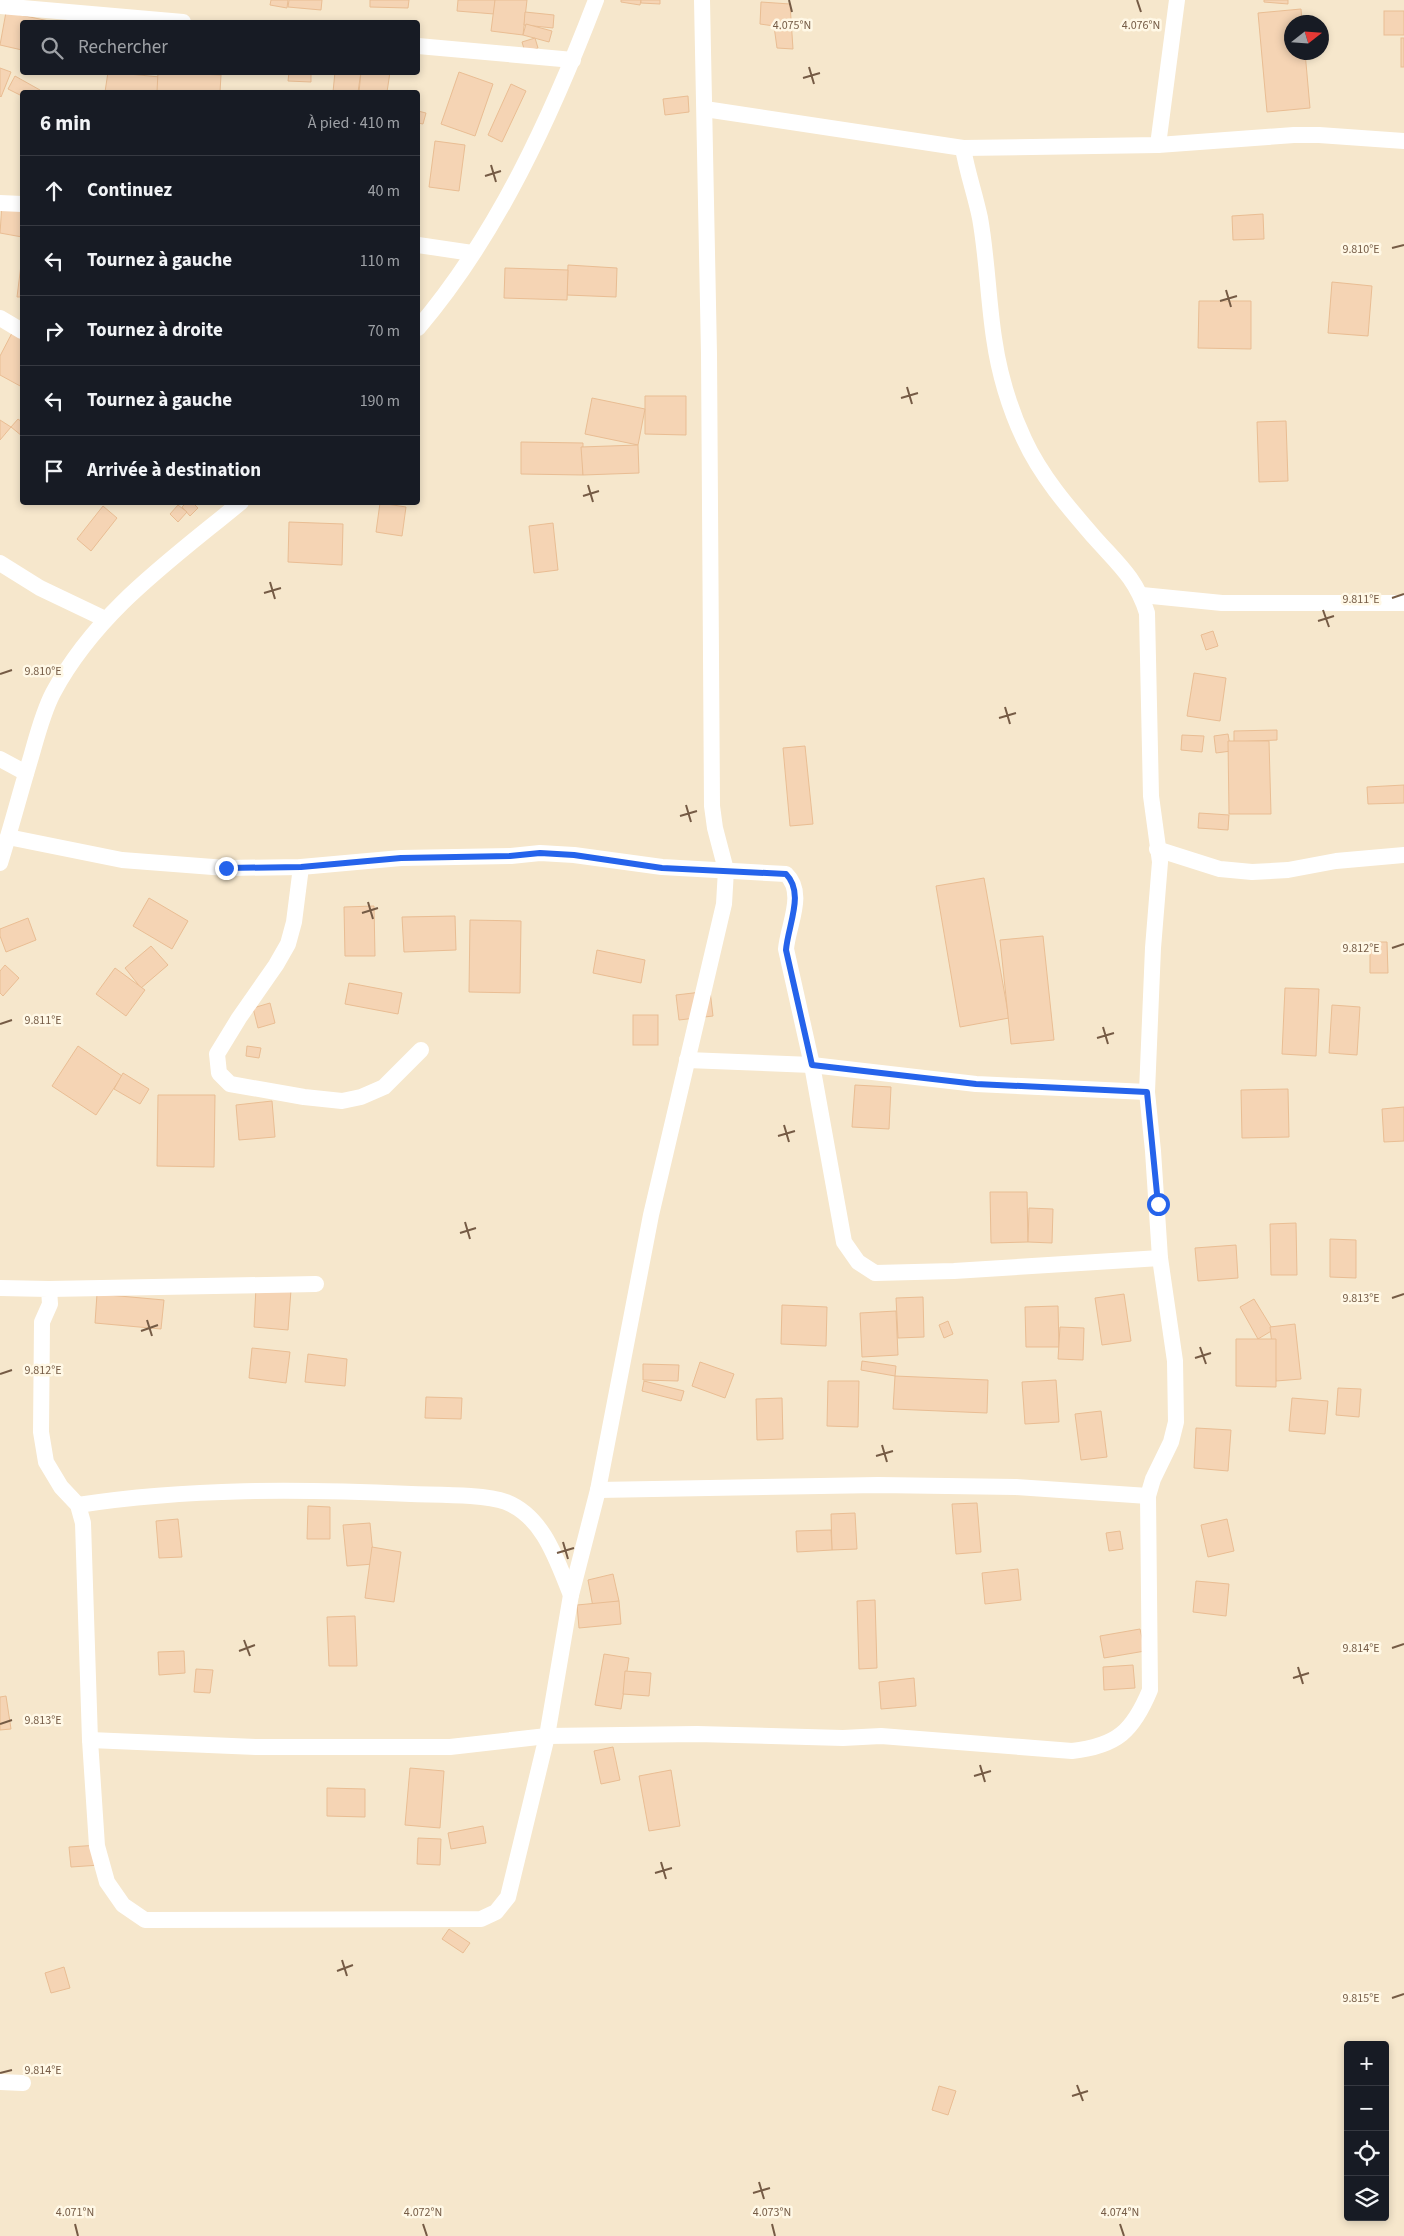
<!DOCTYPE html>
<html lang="fr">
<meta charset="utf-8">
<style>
body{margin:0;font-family:"Source Sans 3",sans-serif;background:#242831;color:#f1f3f6}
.controls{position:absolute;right:15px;bottom:15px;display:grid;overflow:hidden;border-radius:5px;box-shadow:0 2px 8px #0003}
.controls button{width:45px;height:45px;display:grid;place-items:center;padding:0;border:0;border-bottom:1px solid #363941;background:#171b24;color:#f1f3f6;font:25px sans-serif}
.compass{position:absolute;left:1284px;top:15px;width:45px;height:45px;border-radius:50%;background:#171b24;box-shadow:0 2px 8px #0003;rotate:73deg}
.stop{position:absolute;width:15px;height:15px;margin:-11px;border:4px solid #2563eb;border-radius:50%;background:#fff}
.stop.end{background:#2563eb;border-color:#fff;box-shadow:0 1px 5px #0008}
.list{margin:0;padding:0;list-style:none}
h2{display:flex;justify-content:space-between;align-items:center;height:65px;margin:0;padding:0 20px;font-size:21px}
h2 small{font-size:16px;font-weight:400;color:#9ea1a6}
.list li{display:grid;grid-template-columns:32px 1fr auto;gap:15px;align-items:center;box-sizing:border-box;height:70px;padding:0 20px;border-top:1px solid #363941}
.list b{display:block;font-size:19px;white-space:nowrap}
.list em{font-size:16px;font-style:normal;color:#9ea1a6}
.icon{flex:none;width:28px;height:28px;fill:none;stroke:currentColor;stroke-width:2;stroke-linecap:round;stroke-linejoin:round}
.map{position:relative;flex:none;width:1404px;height:2236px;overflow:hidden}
.search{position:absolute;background:#171b24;box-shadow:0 2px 8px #0003;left:20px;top:20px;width:400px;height:55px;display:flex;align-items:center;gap:12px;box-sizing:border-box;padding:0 18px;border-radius:5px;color:#9ea1a6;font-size:19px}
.panel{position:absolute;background:#171b24;box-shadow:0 2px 8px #0003;left:20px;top:90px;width:400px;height:415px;border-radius:5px}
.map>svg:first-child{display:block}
.residential{fill:#f6e7cc;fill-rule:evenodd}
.building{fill:#f5d4b4;stroke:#e9bd93}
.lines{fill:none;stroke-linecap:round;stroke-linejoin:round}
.minor{stroke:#fff;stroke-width:16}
.route{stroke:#2563eb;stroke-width:6}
.ticks{fill:none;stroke:#755b45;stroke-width:2}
.ticks-label{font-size:12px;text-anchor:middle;fill:#755b45;stroke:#fff8e6;stroke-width:5;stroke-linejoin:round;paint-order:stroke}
</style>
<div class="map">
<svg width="1404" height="2236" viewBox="0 0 1404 2236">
<rect width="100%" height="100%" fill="#fef5de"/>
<!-- residential -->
<path class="residential" d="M0,0H1404V2236H0ZM22,22H418V72H22ZM1292,22H1322V52H1292ZM22,92H418V502H22ZM1348,2045H1385V2217H1348Z"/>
<!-- building -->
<g class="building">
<path d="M271,0H288L287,8L270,5Z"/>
<path d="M289,0H322L321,10L288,7Z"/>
<path d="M370,0H409L408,8L370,7Z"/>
<path d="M458,0H495L494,14L457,11Z"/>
<path d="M495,0H527L523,35L491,31Z"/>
<path d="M621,0H641L640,5L621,2Z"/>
<path d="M641,0H660V4L641,3Z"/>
<path d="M1264,0H1288V4L1264,2Z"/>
<path d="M761,2L790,4L793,49L777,48L774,26L760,24Z"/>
<path d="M1301,9L1302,22H1292V52H1305L1310,108L1267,112L1258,13Z"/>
<rect x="1384" y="11" width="20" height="24"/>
<path d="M6,12L49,21V22H22V50L0,45Z"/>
<path d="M525,12L554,15L553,28L524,25Z"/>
<path d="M526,24L552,31L549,42L523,35Z"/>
<path d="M535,38L538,48L525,52L522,42Z"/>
<rect x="1401" y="38" width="3" height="29"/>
<path d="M0,68L11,72L1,97L0,96Z"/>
<path d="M108,72L160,77L158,92H105Z"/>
<path d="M158,72L221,75L220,92H157Z"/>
<path d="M289,72H311V82L288,81Z"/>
<path d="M335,72H361L358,92H333Z"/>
<path d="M361,72H390L387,92H359Z"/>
<path d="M459,72L493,84L475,136L441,124Z"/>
<path d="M15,76L40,90L39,92H22V96L8,89Z"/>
<path d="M511,84L526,91L502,142L488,135Z"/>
<path d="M688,96L689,112L665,115L663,99Z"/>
<path d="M418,111L426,113L423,124L418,123Z"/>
<path d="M435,141L465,145L459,191L429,187Z"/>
<path d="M2,204L22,208V237L0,233Z"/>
<path d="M1263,214L1264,239L1233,240L1232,216Z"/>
<path d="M22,257V297H17Z"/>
<path d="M568,265L617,268L616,297L567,295Z"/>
<path d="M505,268L568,270L567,300L504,298Z"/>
<path d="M1332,282L1372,286L1368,336L1328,333Z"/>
<path d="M1199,301H1251V349L1198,348Z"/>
<path d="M12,333L22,338V387L0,375V356Z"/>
<path d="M645,396H686V435L645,434Z"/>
<path d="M592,398L645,409L638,445L585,434Z"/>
<path d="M18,419L22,422V436L11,427Z"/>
<path d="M0,420L11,427L0,440Z"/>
<path d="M1286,421L1288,481L1259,482L1257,422Z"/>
<path d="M521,442L583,443V475L521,474Z"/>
<path d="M638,445L639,473L583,475L581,447Z"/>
<path d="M187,502H192L198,508L190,516L182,507Z"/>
<path d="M380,503L406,507L402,536L376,532Z"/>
<path d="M178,505L187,512L178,522L170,514Z"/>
<path d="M103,506L117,518L91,551L77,539Z"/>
<path d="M289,522L343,524L342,565L288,562Z"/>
<path d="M553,523L558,570L534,573L529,526Z"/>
<path d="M1213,631L1218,646L1206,650L1201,635Z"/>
<path d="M1194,673L1226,678L1220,721L1187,716Z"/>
<path d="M1277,730V740L1234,742V731Z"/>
<path d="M1228,734L1231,751L1216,753L1214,736Z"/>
<path d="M1182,735L1204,736L1202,752L1181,750Z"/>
<path d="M1228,741H1269L1271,814H1229Z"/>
<path d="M805,746L813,824L790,826L783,748Z"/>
<path d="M1404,785V803L1368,804L1367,787Z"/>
<path d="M1199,813L1229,815L1228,830L1198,828Z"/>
<path d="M984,878L1009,1018L960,1027L936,886Z"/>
<path d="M149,898L188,921L172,949L133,926Z"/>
<path d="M374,906L375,956H345L344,907Z"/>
<path d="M455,916L456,950L404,952L402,917Z"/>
<path d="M28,918L36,940L6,952L0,936V929Z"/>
<path d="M470,920L521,921L520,993L469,992Z"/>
<path d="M1043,936L1054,1040L1011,1044L1000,940Z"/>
<path d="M1370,942H1387L1388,973H1370Z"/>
<path d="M151,946L168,965L141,988L125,968Z"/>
<path d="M597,950L645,960L641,983L593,973Z"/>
<path d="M5,965L19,978L3,996L0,993V971Z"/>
<path d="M115,968L145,990L126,1016L96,994Z"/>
<path d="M349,983L402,993L398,1014L345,1004Z"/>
<path d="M1285,988L1319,989L1316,1056L1282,1054Z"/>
<path d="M710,991L713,1016L679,1020L676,995Z"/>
<path d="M270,1003L275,1023L258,1028L253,1008Z"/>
<path d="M1332,1005L1360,1007L1357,1055L1329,1053Z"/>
<rect x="633" y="1015" width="25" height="30"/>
<path d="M78,1046L122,1076L96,1115L52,1086Z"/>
<path d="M247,1046L261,1048L259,1058L246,1056Z"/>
<path d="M123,1073L149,1089L140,1104L114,1089Z"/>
<path d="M855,1085L891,1087L889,1129L852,1127Z"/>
<path d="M1288,1089L1289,1137L1242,1138L1241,1090Z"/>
<path d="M158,1095H215L214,1167L157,1166Z"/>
<path d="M272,1101L275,1137L239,1140L236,1105Z"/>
<path d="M1404,1107V1141L1384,1142L1382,1109Z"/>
<path d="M990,1192H1027L1028,1242L991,1243Z"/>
<path d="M1029,1208L1053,1209L1052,1243L1028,1242Z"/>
<path d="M1296,1223L1297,1275H1271L1270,1224Z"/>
<path d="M1330,1239L1356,1240V1278L1330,1277Z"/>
<path d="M1236,1245L1238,1278L1198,1281L1195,1248Z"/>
<path d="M256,1287L291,1290L288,1330L254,1327Z"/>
<path d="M97,1294L164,1300L161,1329L95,1323Z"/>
<path d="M1124,1294L1131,1341L1102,1345L1095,1298Z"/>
<path d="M923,1297L924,1337L898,1338L896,1298Z"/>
<path d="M1254,1299L1273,1330L1258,1339L1240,1307Z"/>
<path d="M782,1305L827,1307L826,1346L781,1344Z"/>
<path d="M1058,1306L1059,1347H1026L1025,1307Z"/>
<path d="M896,1311L898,1355L862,1357L860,1313Z"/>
<path d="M948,1321L953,1334L944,1338L939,1325Z"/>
<path d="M1295,1324L1301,1379L1276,1381L1270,1327Z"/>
<path d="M1060,1327L1084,1328L1083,1360L1058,1359Z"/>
<path d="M1236,1339H1276V1387L1236,1386Z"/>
<path d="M252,1348L290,1352L286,1383L249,1378Z"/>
<path d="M308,1354L347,1359L345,1386L305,1382Z"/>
<path d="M862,1361L896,1366L895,1376L861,1370Z"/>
<path d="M700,1362L734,1374L725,1398L692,1386Z"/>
<path d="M643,1364L679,1365L678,1381L643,1380Z"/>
<path d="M895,1376L988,1380L987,1413L893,1409Z"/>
<path d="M1056,1380L1059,1422L1025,1424L1022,1382Z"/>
<path d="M644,1381L684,1391L681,1401L642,1391Z"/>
<path d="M828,1381H859L858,1427L827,1426Z"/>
<path d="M1338,1388L1361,1389L1359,1417L1336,1415Z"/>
<path d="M426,1397L462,1398L461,1419L425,1418Z"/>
<path d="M782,1398L783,1439L757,1440L756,1399Z"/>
<path d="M1292,1398L1328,1401L1325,1434L1289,1431Z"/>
<path d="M1101,1411L1107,1457L1081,1460L1075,1414Z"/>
<path d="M1196,1428L1231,1430L1228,1471L1194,1468Z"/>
<path d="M977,1503L981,1552L956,1554L952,1504Z"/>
<path d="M308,1506L330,1507V1539H307Z"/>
<path d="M855,1513L857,1549L832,1550L831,1514Z"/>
<path d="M178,1519L182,1557L159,1558L156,1521Z"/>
<path d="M1227,1519L1234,1551L1208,1557L1201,1525Z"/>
<path d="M370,1523L374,1564L347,1566L343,1525Z"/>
<path d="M831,1530L832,1550L797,1552L796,1531Z"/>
<path d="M1120,1531L1123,1549L1109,1551L1106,1533Z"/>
<path d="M372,1547L401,1552L394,1602L365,1598Z"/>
<path d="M1018,1569L1021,1600L985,1604L982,1573Z"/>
<path d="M613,1574L619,1601L593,1607L588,1580Z"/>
<path d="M1196,1581L1229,1584L1226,1616L1193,1612Z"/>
<path d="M875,1600L877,1668L859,1669L857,1601Z"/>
<path d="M619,1601L621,1624L579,1628L577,1605Z"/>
<path d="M355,1616L357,1666H329L327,1617Z"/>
<path d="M1140,1629L1145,1651L1104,1658L1100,1636Z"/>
<path d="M184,1651L185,1673L159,1675L158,1652Z"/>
<path d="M604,1654L629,1658L621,1709L595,1705Z"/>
<path d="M1133,1665L1135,1688L1104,1690L1103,1667Z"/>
<path d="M196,1669L213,1670L210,1693L194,1692Z"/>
<path d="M625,1671L651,1673L649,1696L623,1694Z"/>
<path d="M914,1678L916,1706L881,1709L879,1682Z"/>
<path d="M6,1696L11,1729L0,1730V1697Z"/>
<path d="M613,1747L620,1780L601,1784L594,1751Z"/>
<path d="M410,1768L444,1771L440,1828L405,1825Z"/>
<path d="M671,1770L680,1826L649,1831L639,1776Z"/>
<path d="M327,1788L365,1789V1817L327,1816Z"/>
<path d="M483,1826L486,1843L451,1849L448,1833Z"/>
<path d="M418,1838L441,1839L440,1865L417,1864Z"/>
<path d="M99,1845L100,1865L71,1867L69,1847Z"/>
<path d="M449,1929L470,1943L463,1953L442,1939Z"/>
<path d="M64,1967L70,1988L51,1993L45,1973Z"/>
<path d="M939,2086L956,2091L948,2115L932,2110Z"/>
</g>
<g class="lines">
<!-- minor -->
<g class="minor">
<path d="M0,6L183,22"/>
<path d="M418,46L573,60"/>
<path d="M705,109L963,148L1158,145L1294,135H1319L1404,141"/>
<path d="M1158,145L1177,0"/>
<path d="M0,203L22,204"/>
<path d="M418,245L472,253"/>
<path d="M0,318L22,331"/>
<path d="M418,328C498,234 552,115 596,0"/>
<path d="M0,563L40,588L105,619"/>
<path d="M1142,595L1222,603H1404"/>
<path d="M0,759L26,773"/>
<path d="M8,837L122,860L226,868L301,867L401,858L511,856L540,853L574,855L662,867L786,874C806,893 788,925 786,949L812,1065L844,1242L858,1262L875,1273L954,1271L1160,1258"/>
<path d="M1157,849L1220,869L1252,872L1288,870L1336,861L1404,855"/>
<path d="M0,863C11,828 20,793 31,757C37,736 43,712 53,693C97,611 171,560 241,502"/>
<path d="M301,867L294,922L288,944L276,965L239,1018L217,1054L219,1073L230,1084L304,1097L342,1101L361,1097L384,1087L421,1050"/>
<path d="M687,1060L812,1065L976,1084L1147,1092"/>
<path d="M0,1288L49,1289L50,1304L42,1322L41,1432L46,1462L61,1487L78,1505L83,1523L90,1740L97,1846L107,1882L123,1905L145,1920L481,1919L496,1912L508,1897L547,1736L571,1595L598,1490L651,1215L724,904L726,870L715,828L712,806L709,354L702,0"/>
<path d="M49,1289L316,1284"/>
<path d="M598,1490L878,1485L1016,1487L1148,1496"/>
<path d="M78,1505C189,1488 299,1489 411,1494C436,1495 484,1494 506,1502C544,1517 557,1561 571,1595"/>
<path d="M90,1740L256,1747H450L547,1736L697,1734L843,1738L881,1736L1072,1751C1117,1746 1133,1731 1150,1690L1148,1496L1153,1479L1171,1442L1176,1422L1175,1361L1160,1258L1153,1151L1147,1092L1153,948L1160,862L1151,796L1147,613C1136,578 1118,564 1094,537C1068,507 1041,476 1024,439C1009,407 999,373 994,338C988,298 987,257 980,218C975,194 967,172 963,148"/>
<path d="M0,2082L23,2083"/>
</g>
</g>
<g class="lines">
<!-- route -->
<path class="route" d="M226,868L301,867L401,858L510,856L540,853L574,855L662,868L786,874C805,893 788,925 786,950L812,1065L976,1084L1147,1092L1158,1204"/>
</g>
<!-- ticks -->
<path class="ticks" d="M789,0L792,12M1137,0L1141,12M809,67L814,84M803,78L820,73M491,165L496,182M485,176L501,171M1392,248L1404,245M1226,290L1231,307M1220,301L1237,296M907,387L912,404M901,398L918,393M588,485L593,502M583,496L599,491M270,582L275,599M264,593L281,588M1392,598L1404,594M1323,610L1329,627M1318,621L1334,616M0,674L12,670M1005,707L1010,724M999,718L1016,713M686,805L691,822M680,816L697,811M368,902L373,919M362,913L378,908M1392,948L1404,944M0,1024L12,1020M1103,1027L1108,1044M1097,1038L1114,1033M784,1125L789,1142M778,1136L795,1131M465,1222L470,1239M460,1233L476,1228M1392,1298L1404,1294M147,1320L152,1336M141,1331L158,1325M1200,1347L1206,1364M1195,1358L1211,1353M0,1374L12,1370M882,1445L887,1462M876,1456L893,1451M563,1542L568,1559M557,1553L574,1548M244,1640L250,1656M1392,1648L1404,1644M239,1651L255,1645M1298,1667L1303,1684M1293,1678L1309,1673M0,1724L12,1720M980,1765L985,1782M974,1776L991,1771M661,1862L666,1879M655,1873L672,1868M342,1960L347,1976M337,1971L353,1965M1392,1998L1404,1994M0,2073L12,2070M1077,2085L1083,2101M1072,2096L1088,2091M759,2182L764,2199M753,2193L770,2188M75,2224L78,2236M423,2224L427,2236M772,2224L775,2236M1120,2224L1124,2236"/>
<g class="ticks-label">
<text x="792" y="29">4.075°N</text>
<text x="1141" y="29">4.076°N</text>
<text x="1361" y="253">9.810°E</text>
<text x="1361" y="603">9.811°E</text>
<text x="43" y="675">9.810°E</text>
<text x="1361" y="952">9.812°E</text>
<text x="43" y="1024">9.811°E</text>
<text x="1361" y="1302">9.813°E</text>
<text x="43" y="1374">9.812°E</text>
<text x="1361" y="1652">9.814°E</text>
<text x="43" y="1724">9.813°E</text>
<text x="1361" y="2002">9.815°E</text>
<text x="43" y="2074">9.814°E</text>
<text x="75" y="2216">4.071°N</text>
<text x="423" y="2216">4.072°N</text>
<text x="772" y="2216">4.073°N</text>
<text x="1120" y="2216">4.074°N</text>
</g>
</svg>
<div class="controls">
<button>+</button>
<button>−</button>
<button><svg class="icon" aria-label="locate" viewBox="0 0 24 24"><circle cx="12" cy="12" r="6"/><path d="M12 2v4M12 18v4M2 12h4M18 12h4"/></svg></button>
<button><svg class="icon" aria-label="layers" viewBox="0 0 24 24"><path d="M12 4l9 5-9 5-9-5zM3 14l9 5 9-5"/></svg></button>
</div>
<svg class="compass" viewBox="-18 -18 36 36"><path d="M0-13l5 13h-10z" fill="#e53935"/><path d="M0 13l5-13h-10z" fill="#9ea1a6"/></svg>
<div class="stop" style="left:1158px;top:1204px"></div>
<div class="stop end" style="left:226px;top:868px"></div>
<div class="search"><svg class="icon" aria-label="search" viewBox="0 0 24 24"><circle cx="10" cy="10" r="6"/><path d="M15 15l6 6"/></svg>Rechercher</div>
<section class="panel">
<h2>6 min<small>À pied · 410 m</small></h2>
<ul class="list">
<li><svg class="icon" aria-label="ahead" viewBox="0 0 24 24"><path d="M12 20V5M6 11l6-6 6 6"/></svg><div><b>Continuez</b></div><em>40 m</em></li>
<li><svg class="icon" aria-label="left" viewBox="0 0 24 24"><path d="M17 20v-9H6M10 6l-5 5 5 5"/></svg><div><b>Tournez à gauche</b></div><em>110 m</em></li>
<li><svg class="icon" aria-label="right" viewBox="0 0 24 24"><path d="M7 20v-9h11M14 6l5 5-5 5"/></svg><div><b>Tournez à droite</b></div><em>70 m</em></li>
<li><svg class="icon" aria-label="left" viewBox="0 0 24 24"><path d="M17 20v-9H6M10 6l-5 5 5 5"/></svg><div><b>Tournez à gauche</b></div><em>190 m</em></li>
<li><svg class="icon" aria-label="arrive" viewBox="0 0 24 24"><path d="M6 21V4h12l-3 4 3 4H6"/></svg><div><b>Arrivée à destination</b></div></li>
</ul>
</section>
</div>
